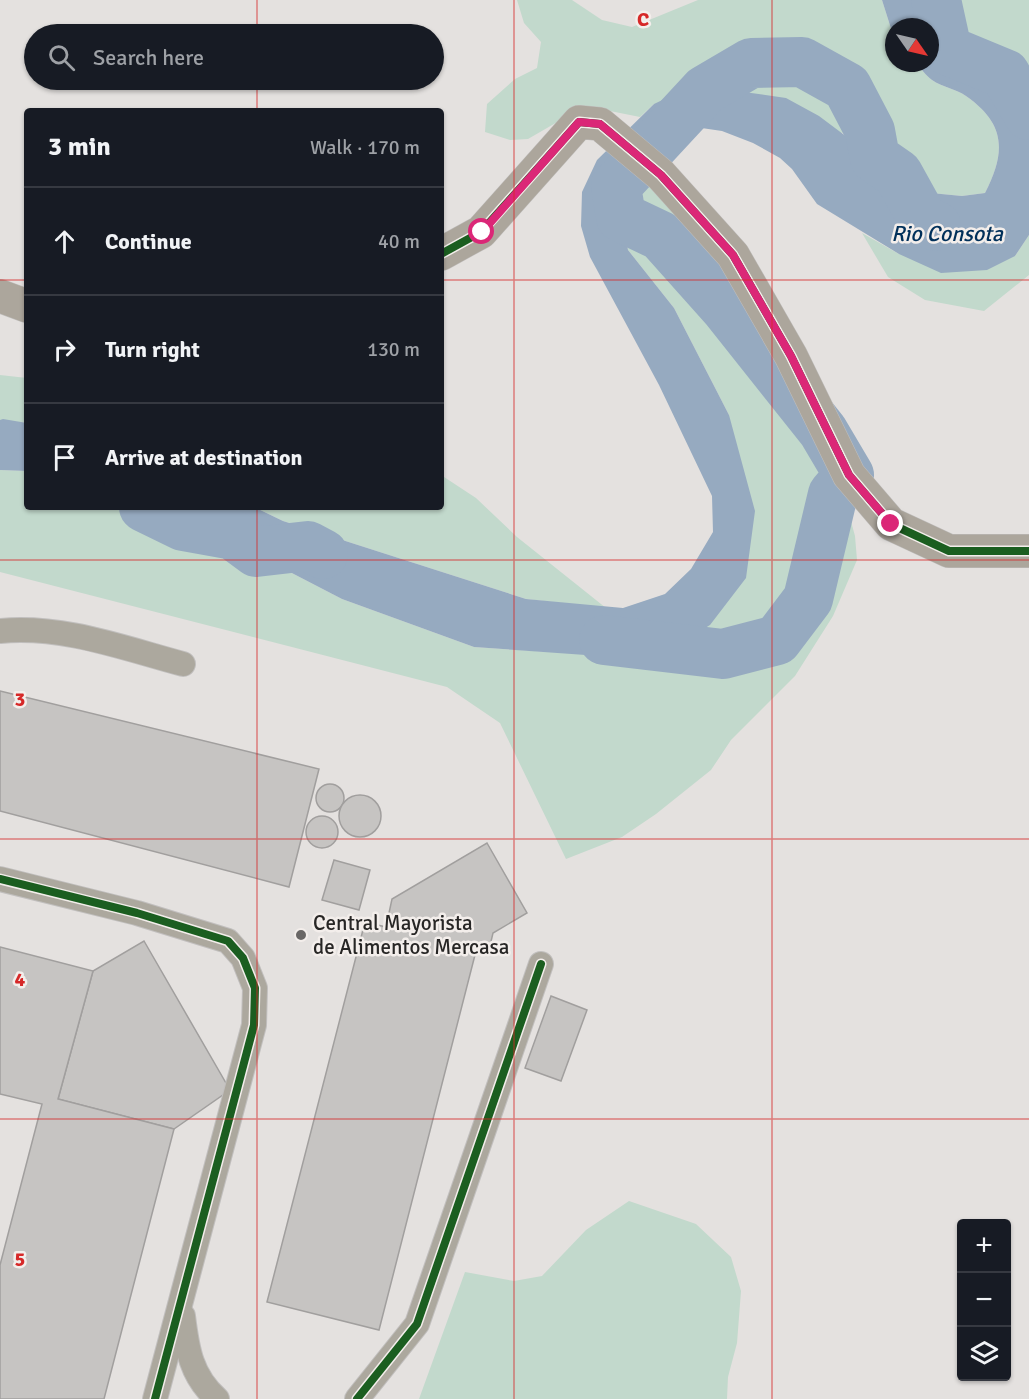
<!DOCTYPE html>
<meta charset="utf-8">
<style>
body{margin:0;font-family:Signika,sans-serif;background:#242831;color:#f1f3f6}
.controls{position:absolute;right:18px;bottom:18px;display:grid;overflow:hidden;border-radius:6px;box-shadow:0 2px 4px #0004}
.controls button{width:54px;height:54px;display:grid;place-items:center;padding:0;border:0;border-bottom:2px solid #363941;background:#171b24;color:#f1f3f6;font:30px sans-serif}
.compass{position:absolute;left:885px;top:18px;width:54px;height:54px;border-radius:50%;background:#171b24;box-shadow:0 2px 4px #0004;rotate:124deg}
.stop{position:absolute;width:18px;height:18px;margin:-14px;border:4px solid #db2777;border-radius:50%;background:#fff}
.stop.end{background:#db2777;border-color:#fff;box-shadow:0 2px 6px #0008}
.list{margin:0;padding:0;list-style:none}
h2{display:flex;justify-content:space-between;align-items:center;height:78px;margin:0;padding:0 24px;font-size:26px}
h2 small{font-size:20px;font-weight:400;color:#9ea1a6}
.list li{display:grid;grid-template-columns:39px 1fr auto;gap:18px;align-items:center;box-sizing:border-box;height:108px;padding:0 24px;border-top:2px solid #363941}
.list b{display:block;font-size:22px;white-space:nowrap}
.list em{font-size:20px;font-style:normal;color:#9ea1a6}
.icon{flex:none;width:33px;height:33px;fill:none;stroke:currentColor;stroke-width:2;stroke-linecap:round;stroke-linejoin:round}
.map{position:relative;flex:none;width:1029px;height:1399px;overflow:hidden}
.search{position:absolute;background:#171b24;box-shadow:0 2px 4px #0004;left:24px;top:24px;width:420px;height:66px;display:flex;align-items:center;gap:15px;box-sizing:border-box;padding:0 21px;border-radius:33px;color:#9ea1a6;font-size:22px}
.panel{position:absolute;background:#171b24;box-shadow:0 2px 4px #0004;left:24px;top:108px;width:420px;height:402px;border-radius:6px}
.map>svg:first-child{display:block}
.green{fill:#c2d9cc}
.water{fill:#96aac0}
.lines{fill:none;stroke-linecap:round;stroke-linejoin:round}
.river{stroke:#96aac0;stroke-width:50}
.building{fill:#c6c4c2;stroke:#a19f9e;stroke-width:1.5}
.street-casing{stroke:#c1bfbe;stroke-width:26}
.secondary-casing{stroke:#c1bfbe;stroke-width:34}
.street{stroke:#aca89e;stroke-width:24}
.secondary{stroke:#aca69c;stroke-width:33}
.cycleway-casing{stroke:#f3eeeb;stroke-width:11}
.cycleway{stroke:#1b5e20;stroke-width:8}
.route{stroke:#db2777;stroke-width:8}
.grid{fill:none;stroke:#d62828;stroke-width:1.5;stroke-opacity:0.55}
.poi-dot{fill:#696766;stroke:#f3eeeb;stroke-width:2}
.labels{text-anchor:middle;dominant-baseline:central;stroke-width:5;stroke-linejoin:round;paint-order:stroke}
.poi-label{font-size:21px;fill:#272625;stroke:#f3eeeb;text-anchor:start}
.water-label{font-size:22px;font-style:italic;fill:#00305a;stroke:#f3eeeb}
.grid-label{font-size:20px;text-anchor:middle;font-weight:bold;fill:#d62828;stroke:#f3eeeb;stroke-width:5;stroke-linejoin:round;paint-order:stroke}
</style>
<div class="map">
<svg width="1029" height="1399" viewBox="0 0 1029 1399">
<rect width="100%" height="100%" fill="#e4e1df"/>
<!-- green -->
<g class="green">
<path d="M517,0H572L602,20L632,27L698,0H882L894,38V63H916C921,68 926,76 932,80C942,87 956,89 966,96C1006,124 1006,152 985,193L962,196L931,193L875,158L843,133L654,104L640,117L585,106L528,139L510,140L485,132L487,104L515,79L537,68L541,42L524,23Z"/>
<path d="M941,0H1029V102L947,50Z"/>
<path d="M628,164L733,255L849,475L846,503L855,536L857,560L833,616L795,676L731,740L711,770L656,814L622,837L566,859L500,723L447,687L0,572V470L27,471V507H168L195,514L286,570L342,599L474,647L549,652L710,625L729,415L674,308L628,250L616,186Z"/>
<path d="M862,233L899,254L1015,256L1029,235V275L984,311L925,300L888,277Z"/>
<path d="M0,375L27,378V423L0,420Z"/>
<path d="M441,475L476,498L517,537L606,608L526,599L283,521L254,507H441Z"/>
<path d="M629,1201L696,1224L731,1257L741,1291L737,1343L728,1377L727,1399H419L465,1272L514,1281L542,1276L586,1230Z"/>
</g>
<!-- water -->
<g class="water">
<path d="M882,0H941L947,50L1029,102V235L1015,256L987,270L941,273L899,254L817,204L792,169L780,158L753,143L722,131L681,125L628,164L616,186L628,250L674,308L729,415L755,511L746,578L710,625L671,649L628,658L474,647L342,599L286,570L195,514L168,507H254L283,521L526,599L623,608L665,594L691,569L713,532L712,496L659,385L590,257L581,226L582,192L597,160L654,104L673,95L705,90L744,92L786,98L819,116L875,158L931,193L962,196L985,193C1006,152 1006,124 966,96C956,89 942,87 932,80C926,76 921,68 916,63H930V27H894V38Z"/>
<path d="M3,419L27,423V471L0,470V420Z"/>
</g>
<g class="lines">
<!-- river -->
<g class="river">
<path d="M936,0L947,50L1005,74L1029,115"/>
<path d="M144,507L183,526L233,535L256,552L308,546L323,554"/>
<path d="M604,640L723,654L777,640L808,599L833,494L849,475L823,431L726,309L661,236L621,217L616,186L705,90L751,63L802,62L847,87L870,131L875,158L898,174L924,221L936,226"/>
</g>
</g>
<!-- building -->
<g class="building">
<path d="M0,691L319,769L289,887L0,811Z"/>
<circle cx="330" cy="798" r="14"/>
<circle cx="360" cy="816" r="21"/>
<circle cx="322" cy="832" r="16"/>
<path d="M487,843L527,913L493,933L488,954L476,951L379,1330L267,1302L365,922L386,927L392,899Z"/>
<path d="M334,860L370,870L359,910L322,900Z"/>
<path d="M144,941L230,1090L174,1129L58,1099L93,971Z"/>
<path d="M0,947L93,971L58,1099L174,1129L104,1399H0V1265L42,1104L0,1094Z"/>
<path d="M551,996L587,1010L561,1081L525,1068Z"/>
</g>
<g class="lines">
<defs>
<g id="street">
<path d="M0,631C63,625 123,648 183,664"/>
<path d="M0,879L137,913L228,941L243,958L255,988L254,1025L155,1399"/>
<path d="M183,1316C187,1349 191,1376 217,1399"/>
<path d="M357,1399L417,1324L541,964"/>
</g>
<g id="secondary">
<path d="M441,254L481,232L579,122L600,124L661,175L733,255L791,356L849,475L891,524L949,551H1029"/>
<path d="M0,296L27,306"/>
</g>
</defs>
<!-- street casing -->
<use href="#street" class="street-casing"/>
<!-- secondary casing -->
<use href="#secondary" class="secondary-casing"/>
<!-- street -->
<use href="#street" class="street"/>
<!-- secondary -->
<use href="#secondary" class="secondary"/>
<defs>
<g id="cycleway">
<path d="M441,254L481,232L579,122L600,124L661,175L733,255L791,356L849,475L891,524L949,551H1029"/>
<path d="M0,879L137,913L228,941L243,958L255,988L254,1025L155,1399"/>
<path d="M357,1399L417,1324L541,964"/>
</g>
</defs>
<!-- cycleway casing -->
<use href="#cycleway" class="cycleway-casing"/>
<!-- cycleway -->
<use href="#cycleway" class="cycleway"/>
</g>
<g class="lines">
<!-- route -->
<path class="route" d="M482,232L579,122L600,124L661,175L733,255L791,356L849,475L891,524"/>
</g>
<!-- grid -->
<path class="grid" d="M257,0V34M514,0V1399M772,0V1399M257,80V111M0,280H27M441,280H1029M257,507V1399M0,560H1029M0,839H1029M0,1119H1029"/>
<!-- markers -->
<circle class="poi-dot" cx="301" cy="935" r="6"/>
<g class="labels">
<!-- poi labels -->
<g class="poi-label">
<text x="313" y="923">Central Mayorista<tspan x="313" dy="24">de Alimentos Mercasa</tspan></text>
</g>
<!-- water labels -->
<g class="water-label">
<text x="947" y="233">Rio Consota</text>
</g>
</g>
<g class="grid-label">
<text x="643" y="26">C</text>
<text x="20" y="706">3</text>
<text x="20" y="986">4</text>
<text x="20" y="1266">5</text>
</g>
</svg>
<div class="controls">
<button>+</button>
<button>−</button>
<button><svg class="icon" aria-label="layers" viewBox="0 0 24 24"><path d="M12 4l9 5-9 5-9-5zM3 14l9 5 9-5"/></svg></button>
</div>
<svg class="compass" viewBox="-18 -18 36 36"><path d="M0-13l5 13h-10z" fill="#e53935"/><path d="M0 13l5-13h-10z" fill="#9ea1a6"/></svg>
<div class="stop" style="left:482px;top:232px"></div>
<div class="stop end" style="left:891px;top:524px"></div>
<div class="search"><svg class="icon" aria-label="search" viewBox="0 0 24 24"><circle cx="10" cy="10" r="6"/><path d="M15 15l6 6"/></svg>Search here</div>
<section class="panel">
<h2>3 min<small>Walk · 170 m</small></h2>
<ul class="list">
<li><svg class="icon" aria-label="ahead" viewBox="0 0 24 24"><path d="M12 20V5M6 11l6-6 6 6"/></svg><div><b>Continue</b></div><em>40 m</em></li>
<li><svg class="icon" aria-label="right" viewBox="0 0 24 24"><path d="M7 20v-9h11M14 6l5 5-5 5"/></svg><div><b>Turn right</b></div><em>130 m</em></li>
<li><svg class="icon" aria-label="arrive" viewBox="0 0 24 24"><path d="M6 21V4h12l-3 4 3 4H6"/></svg><div><b>Arrive at destination</b></div></li>
</ul>
</section>
</div>
